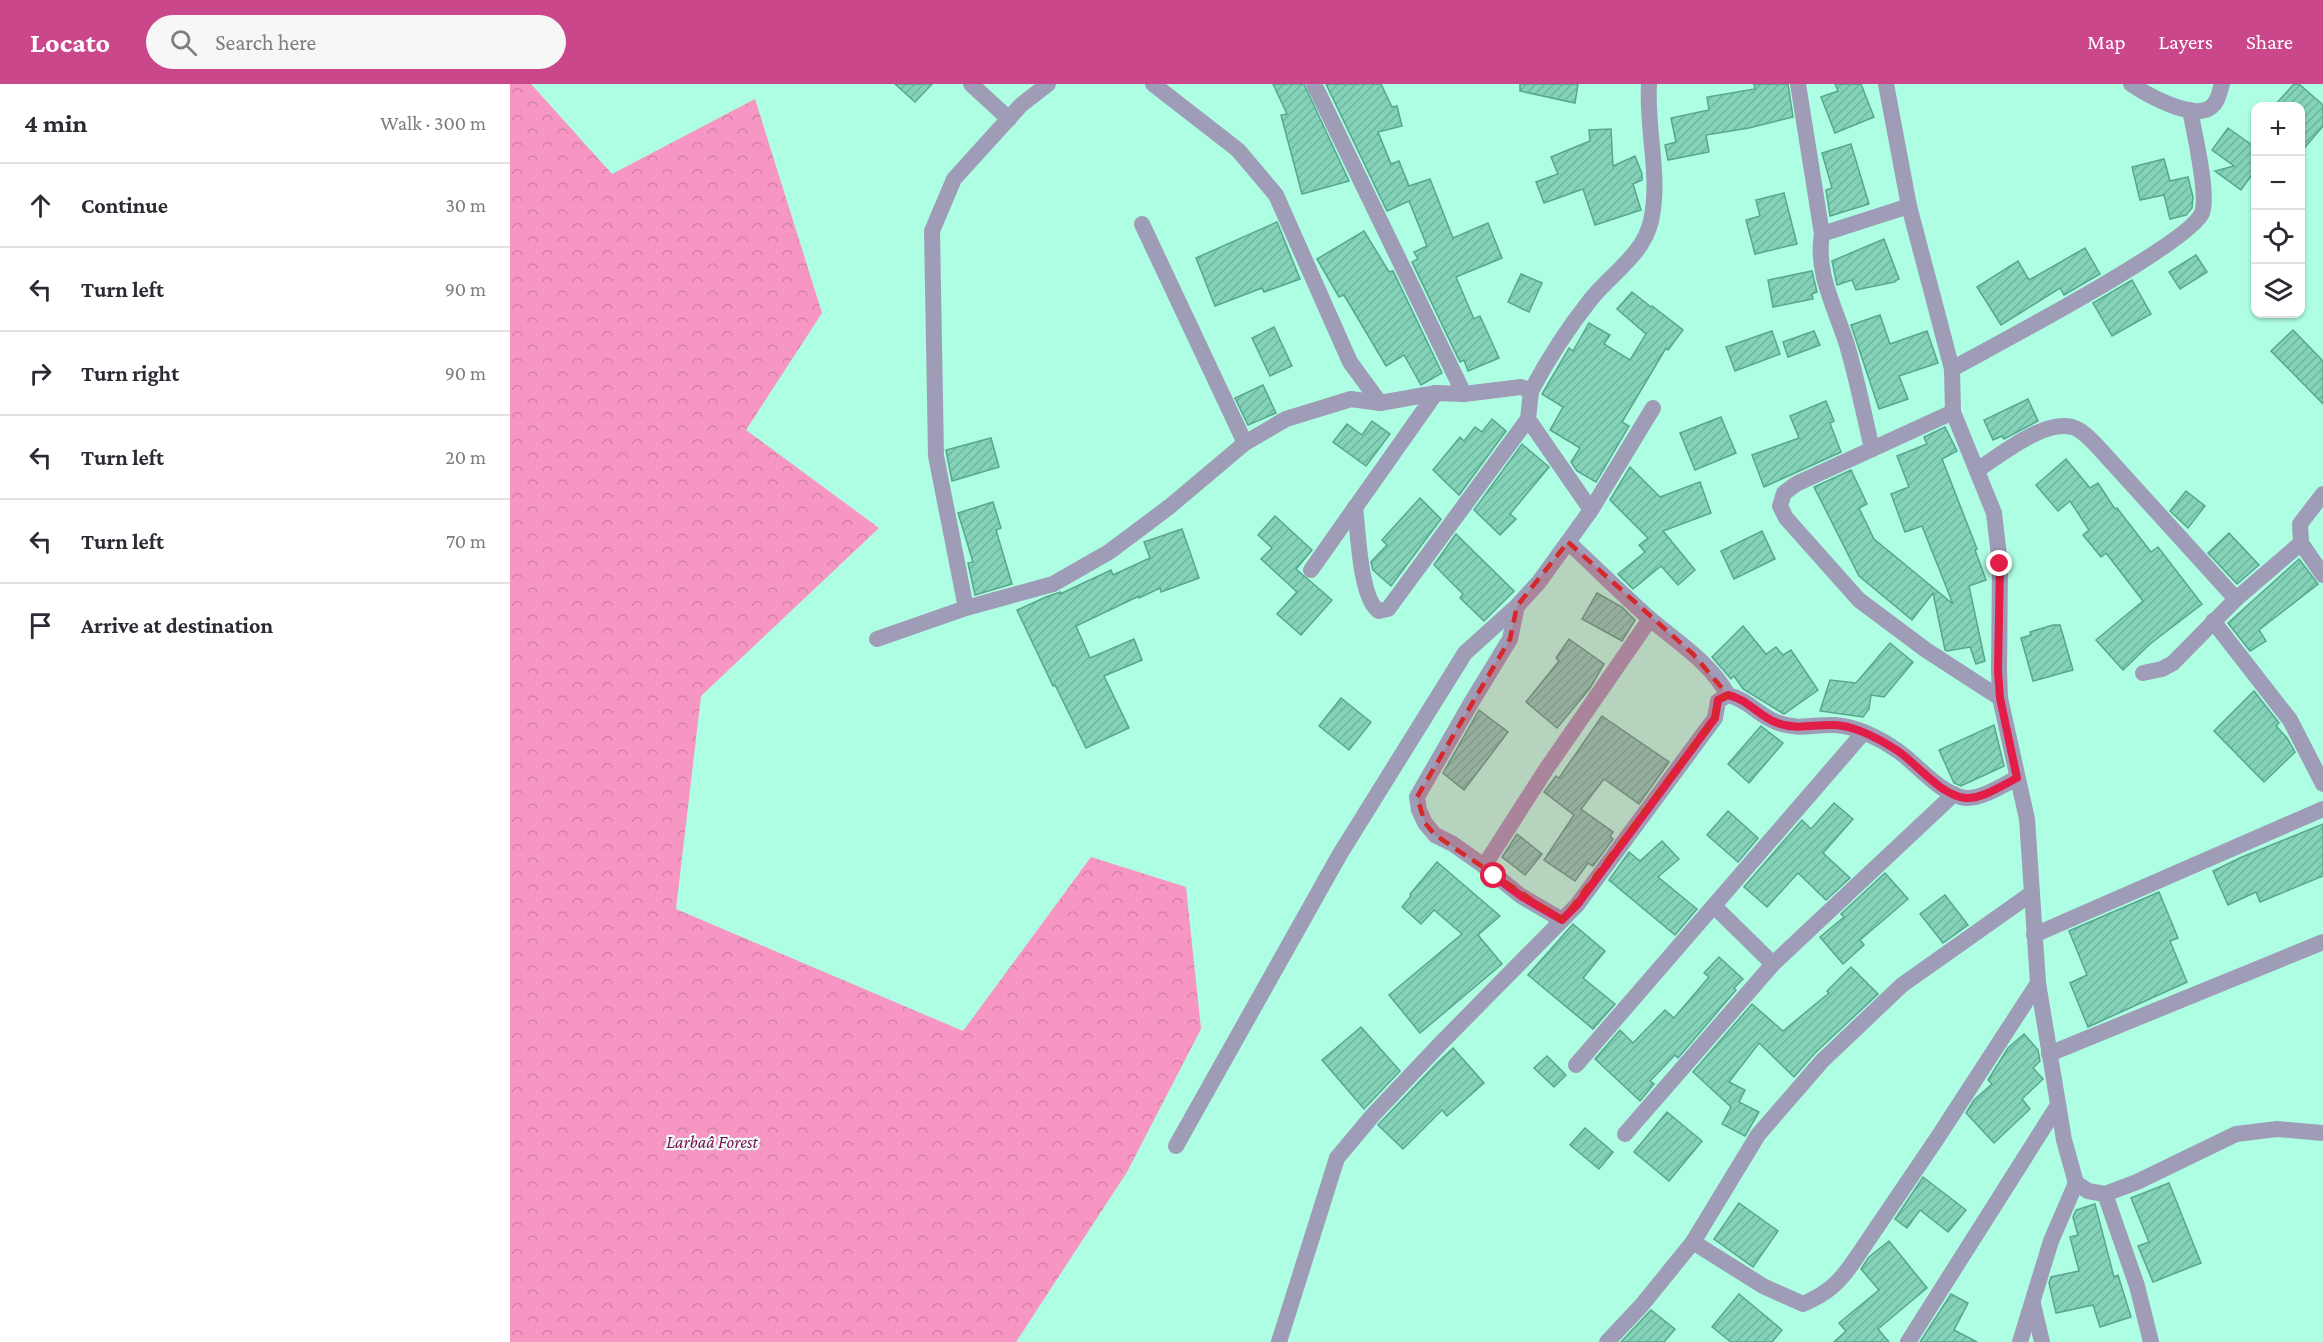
<!DOCTYPE html>
<meta charset="utf-8">
<style>
body{margin:0;font-family:"Crimson Pro",serif;background:#f7f7f7;color:#2b2b33}
.controls{position:absolute;right:18px;top:18px;display:grid;overflow:hidden;border-radius:12px;box-shadow:0 2px 4px #0004}
.controls button{width:54px;height:54px;display:grid;place-items:center;padding:0;border:0;border-bottom:2px solid #e1e1e2;background:#fff;color:#2b2b33;font:30px sans-serif}
.stop{position:absolute;width:18px;height:18px;margin:-14px;border:4px solid #e11d48;border-radius:50%;background:#fff}
.stop.end{background:#e11d48;border-color:#fff;box-shadow:0 2px 6px #0008}
.list{margin:0;padding:0;list-style:none}
h2{display:flex;justify-content:space-between;align-items:center;height:78px;margin:0;padding:0 24px;font-size:26px}
h2 small{font-size:20px;font-weight:400;color:#7c7c81}
.list li{display:grid;grid-template-columns:39px 1fr auto;gap:18px;align-items:center;box-sizing:border-box;height:84px;padding:0 24px;border-top:2px solid #e1e1e2}
.list b{display:block;font-size:22px;white-space:nowrap}
.list em{font-size:20px;font-style:normal;color:#7c7c81}
.icon{flex:none;width:33px;height:33px;fill:none;stroke:currentColor;stroke-width:2;stroke-linecap:round;stroke-linejoin:round}
.map{position:relative;flex:none;width:1813px;height:1258px;overflow:hidden}
header{display:flex;align-items:center;gap:36px;box-sizing:border-box;height:84px;padding:0 30px;background:#cb478c;color:#fff}
header strong{font-size:28px}
nav{display:flex;gap:33px;margin-inline-start:auto;font-size:21px}
.search{width:420px;height:54px;background:#f7f7f7;display:flex;align-items:center;gap:15px;box-sizing:border-box;padding:0 21px;border-radius:33px;color:#7c7c81;font-size:22px}
main{display:flex}
aside{flex:1;background:#fff}
.map>svg:first-child{display:block}
.forest{fill:url(#forest-crowns)}
.building{fill:url(#building-hatch);stroke:#57a68e;stroke-width:1.5}
.lines{fill:none;stroke-linecap:round;stroke-linejoin:round}
.minor{stroke:#9f9cb7;stroke-width:16}
.route{stroke:#e11d48;stroke-width:8}
.marked{fill:#d62828;fill-opacity:0.2;stroke:#d62828;stroke-width:4.5;stroke-dasharray:12 8;stroke-linejoin:round}
.labels{text-anchor:middle;dominant-baseline:central;stroke-width:4.5;stroke-linejoin:round;paint-order:stroke}
.park-label{font-size:18px;font-style:italic;fill:#7f0b51;stroke:#edfcf6}
</style>
<header>
<strong>Locato</strong>
<div class="search"><svg class="icon" aria-label="search" viewBox="0 0 24 24"><circle cx="10" cy="10" r="6"/><path d="M15 15l6 6"/></svg>Search here</div>
<nav><a>Map</a><a>Layers</a><a>Share</a></nav>
</header>
<main>
<aside>
<h2>4 min<small>Walk · 300 m</small></h2>
<ul class="list">
<li><svg class="icon" aria-label="ahead" viewBox="0 0 24 24"><path d="M12 20V5M6 11l6-6 6 6"/></svg><div><b>Continue</b></div><em>30 m</em></li>
<li><svg class="icon" aria-label="left" viewBox="0 0 24 24"><path d="M17 20v-9H6M10 6l-5 5 5 5"/></svg><div><b>Turn left</b></div><em>90 m</em></li>
<li><svg class="icon" aria-label="right" viewBox="0 0 24 24"><path d="M7 20v-9h11M14 6l5 5-5 5"/></svg><div><b>Turn right</b></div><em>90 m</em></li>
<li><svg class="icon" aria-label="left" viewBox="0 0 24 24"><path d="M17 20v-9H6M10 6l-5 5 5 5"/></svg><div><b>Turn left</b></div><em>20 m</em></li>
<li><svg class="icon" aria-label="left" viewBox="0 0 24 24"><path d="M17 20v-9H6M10 6l-5 5 5 5"/></svg><div><b>Turn left</b></div><em>70 m</em></li>
<li><svg class="icon" aria-label="arrive" viewBox="0 0 24 24"><path d="M6 21V4h12l-3 4 3 4H6"/></svg><div><b>Arrive at destination</b></div></li>
</ul>
</aside>
<div class="map">
<svg width="1813" height="1258" viewBox="0 0 1813 1258">
<defs>
<pattern id="forest-crowns" width="20" height="18" patternUnits="userSpaceOnUse" patternTransform="scale(1.5)"><rect width="20" height="18" fill="#f796c3"/><path d="M2 6a3 3 0 1 1 6 0M12 15a3 3 0 1 1 6 0" fill="none" stroke="#d281a7"/></pattern>
<pattern id="building-hatch" width="6" height="6" patternUnits="userSpaceOnUse" patternTransform="scale(1.5)"><rect width="6" height="6" fill="#84d3b9"/><path d="M-1 1l2-2M0 6l6-6M5 7l2-2" fill="none" stroke="#70b59f"/></pattern>
</defs>
<rect width="100%" height="100%" fill="#aefee3"/>
<!-- forest -->
<path class="forest" d="M0,0H21L102,90L245,15L312,229L236,346L369,444L191,612L166,825L453,947L581,773L676,803L691,945L617,1088L506,1258H0Z"/>
<!-- building -->
<g class="building">
<path d="M385,0H422L405,18Z"/>
<path d="M763,0H794L839,97L792,110L771,31L777,30Z"/>
<path d="M816,0H871L882,23L887,22L892,42L868,48L881,80L889,77L899,102L920,95L943,154L978,139L992,174L946,193L964,235L970,232L989,274L958,287L954,276L950,278L902,178L908,175L904,168L917,162L899,117L877,127Z"/>
<path d="M1010,0H1068L1065,19L1010,7Z"/>
<path d="M1244,0H1278L1283,33L1239,44L1196,51L1199,68L1158,76L1155,61L1166,58L1161,34L1199,26L1197,13L1245,5Z"/>
<path d="M1325,0H1351L1364,33L1325,49L1311,13L1328,7Z"/>
<path d="M1784,0H1789L1813,21V42L1791,68V22H1764Z"/>
<path d="M1718,44L1746,64V85L1731,106L1705,87L1724,82L1702,66Z"/>
<path d="M1101,45L1103,82L1125,72L1132,90V96L1123,100L1131,126L1085,141L1073,105L1034,119L1026,98L1048,90L1041,73L1080,57L1079,46Z"/>
<path d="M1341,60L1359,120L1320,132L1316,106L1322,104L1312,69Z"/>
<path d="M1654,75L1660,97L1678,93L1683,113L1682,124L1676,131L1660,135L1654,111L1630,116L1622,83Z"/>
<path d="M1274,109L1287,160L1245,170L1236,136L1250,132L1246,116Z"/>
<path d="M767,138L790,195L754,208L752,204L705,222L686,174Z"/>
<path d="M854,147L879,188L883,187L932,289L911,301L894,271L876,282L834,211L829,213L807,175Z"/>
<path d="M1374,155L1389,195L1385,197V198L1346,206L1342,196L1327,201L1322,177Z"/>
<path d="M1575,164L1590,190L1554,211L1550,204L1491,241L1467,203L1508,177L1519,196Z"/>
<path d="M1686,171L1697,188L1670,205L1659,188Z"/>
<path d="M1302,187L1307,208L1302,210L1303,215L1263,223L1258,196Z"/>
<path d="M1011,190L1032,199L1019,228L998,218Z"/>
<path d="M1622,196L1641,230L1602,252L1583,219Z"/>
<path d="M1122,208L1141,223L1142,222L1173,246L1158,266L1156,264L1112,338L1119,342L1086,398L1067,387L1061,378L1070,364L1040,346L1053,323L1032,310L1059,264L1063,267L1079,239L1100,251L1094,260L1120,276L1136,250L1107,225Z"/>
<path d="M1370,231L1380,260L1417,247L1428,279L1389,292L1398,315L1369,325L1341,241Z"/>
<path d="M764,243L782,282L760,292L742,254Z"/>
<path d="M1783,246L1813,277V320L1761,267Z"/>
<path d="M1262,247L1270,270L1225,287L1216,263Z"/>
<path d="M1304,247L1310,261L1278,273L1273,258Z"/>
<path d="M753,301L766,329L738,341L725,314Z"/>
<path d="M1518,315L1528,337L1494,355L1492,352L1483,356L1474,336Z"/>
<path d="M1316,317L1324,337L1320,339L1331,368L1254,403L1242,371L1289,354L1280,332Z"/>
<path d="M1211,333L1226,369L1185,386L1170,349Z"/>
<path d="M982,335L996,347L949,411L923,386L950,353L954,357L965,343L972,348Z"/>
<path d="M862,337L880,350L856,382L823,358L837,340L852,351Z"/>
<path d="M1435,343L1447,367L1432,375L1467,465L1465,466L1476,496L1459,502L1475,577L1466,580L1460,563L1437,567L1435,566L1423,509L1402,536L1349,492L1304,403L1341,386L1357,420L1349,424L1364,455L1443,520L1412,442L1395,448L1381,410L1399,403L1387,372L1417,360L1414,353Z"/>
<path d="M481,354L489,383L442,397L436,366Z"/>
<path d="M1012,360L1039,383L1000,430L1006,435L990,451L964,426Z"/>
<path d="M1556,375L1580,404L1588,399L1605,425L1607,424L1641,468L1648,463L1692,520L1640,560L1613,586L1586,556L1633,517L1596,469L1591,473L1573,451L1579,446L1560,417L1548,427L1526,401Z"/>
<path d="M1120,383L1150,413L1190,398L1201,429L1153,447L1185,486L1168,501L1151,482L1123,505L1108,490L1135,468L1129,461L1138,454L1100,416Z"/>
<path d="M1676,407L1695,422L1678,444L1660,427Z"/>
<path d="M910,414L931,435L881,502L863,486L861,478L877,461L872,456Z"/>
<path d="M483,418L491,444L486,446L502,500L465,511L458,479L463,478L448,429Z"/>
<path d="M765,432L802,466L786,485L822,516L791,551L767,530L787,508L751,475L762,464L748,451Z"/>
<path d="M672,445L689,494L651,508L650,504L629,514V512L566,542L580,574L624,555L632,576L594,592L619,644L576,664L545,601L543,602L507,526L536,513L550,508V510L601,486L603,491L640,474L634,458Z"/>
<path d="M1252,447L1265,475L1224,495L1211,467Z"/>
<path d="M1719,449L1749,481L1727,500L1698,469Z"/>
<path d="M946,450L1004,507L974,537L950,514L953,510L924,481Z"/>
<path d="M1789,475L1808,500L1749,546L1756,557L1740,567L1718,539Z"/>
<path d="M1087,509L1112,523L1125,536L1112,557L1072,535Z"/>
<path d="M1543,541H1550L1563,586L1523,597L1511,554L1521,551L1520,548Z"/>
<path d="M1233,542L1256,570L1266,563L1273,571L1281,566L1308,606L1274,630L1233,605L1224,592L1221,595L1202,573Z"/>
<path d="M1059,555L1094,580L1080,604L1047,644L1016,618L1049,577L1046,574Z"/>
<path d="M1380,559L1403,578L1374,613L1361,611L1359,625L1353,633L1310,627L1320,596L1346,599Z"/>
<path d="M1744,607L1769,639L1766,642L1777,654L1785,668L1754,698L1704,647Z"/>
<path d="M831,614L861,638L839,666L809,642Z"/>
<path d="M969,626L998,648L954,706L933,689Z"/>
<path d="M1092,632L1159,678L1129,720L1094,695L1071,725L1103,748L1100,752L1103,755L1083,782L1078,779L1065,797L1034,776L1064,731L1034,708L1046,692L1049,694Z"/>
<path d="M1484,641L1494,682L1451,702L1444,699L1429,666Z"/>
<path d="M1251,642L1273,659L1239,699L1218,680Z"/>
<path d="M1324,719L1343,735L1313,769L1340,794L1316,816L1288,789L1257,823L1234,803L1292,736L1301,745Z"/>
<path d="M1218,727L1248,754L1228,778L1197,751Z"/>
<path d="M1813,740V792L1750,818L1746,808L1718,821L1703,787L1732,773Z"/>
<path d="M1007,750L1032,770L1015,791L992,773Z"/>
<path d="M1152,757L1169,775L1148,793L1187,825L1165,851L1099,796L1119,768L1130,777Z"/>
<path d="M927,778L990,832L968,851L992,880L910,949L879,911L952,850L924,826L911,840L892,823L901,812L900,810Z"/>
<path d="M1375,789L1398,815L1350,856L1354,861L1333,880L1310,853L1334,833L1331,830Z"/>
<path d="M1649,808L1668,854L1660,857L1677,898L1578,943L1560,899L1577,891L1559,847Z"/>
<path d="M1435,811L1458,841L1433,859L1410,830Z"/>
<path d="M1063,840L1095,867L1073,894L1105,920L1083,945L1018,891Z"/>
<path d="M1209,873L1233,895L1224,904L1226,906L1168,974L1165,971L1140,997L1144,1000L1130,1017L1085,975L1110,946L1123,959L1155,926L1164,934L1199,893L1194,889Z"/>
<path d="M1341,883L1368,910L1305,969L1284,993L1249,959L1219,998L1235,1006L1229,1018L1249,1028L1235,1052L1212,1040L1221,1023L1183,988L1242,920L1273,947L1319,909L1317,907Z"/>
<path d="M851,943L890,987L854,1025L812,976Z"/>
<path d="M1514,950L1528,966L1530,977L1523,984L1533,995L1512,1015L1520,1025L1484,1059L1456,1029L1464,1016L1482,1000L1478,996L1498,964Z"/>
<path d="M943,964L974,999L937,1032L932,1026L893,1065L868,1041L927,979Z"/>
<path d="M1037,972L1056,991L1044,1003L1024,984Z"/>
<path d="M1157,1028L1192,1057L1159,1097L1124,1068Z"/>
<path d="M1075,1044L1103,1068L1089,1085L1060,1061Z"/>
<path d="M1413,1093L1456,1126L1438,1148L1410,1126L1397,1144L1385,1135Z"/>
<path d="M1659,1099L1691,1179L1643,1198L1628,1162L1639,1158L1621,1114Z"/>
<path d="M1229,1119L1268,1147L1243,1183L1204,1155Z"/>
<path d="M1585,1120L1604,1193L1608,1191L1621,1233L1590,1243L1583,1221L1546,1229L1539,1199L1541,1193L1569,1187L1560,1153L1568,1151L1563,1133L1566,1126Z"/>
<path d="M1379,1157L1417,1204L1368,1245L1379,1258H1324L1336,1247L1329,1239L1369,1206L1351,1185L1359,1173Z"/>
<path d="M1229,1210L1272,1246L1262,1258H1221L1202,1243Z"/>
<path d="M1441,1210L1458,1219L1444,1246L1467,1258H1410Z"/>
<path d="M1141,1226L1165,1245L1154,1258H1111Z"/>
</g>
<g class="lines">
<!-- minor -->
<g class="minor">
<path d="M461,0L499,35"/>
<path d="M643,0L728,66L766,111L840,278L870,319"/>
<path d="M804,0L954,310"/>
<path d="M1288,0L1312,150"/>
<path d="M1376,0L1399,122L1442,285L1443,328L1484,429L1490,480L1489,587L1490,614L1517,735L1528,899L1554,1056L1566,1099L1578,1107L1595,1110L1627,1098L1726,1050L1767,1045L1813,1049"/>
<path d="M1621,0C1637,11 1679,34 1698,25C1708,20 1709,9 1712,0"/>
<path d="M632,140L735,359"/>
<path d="M1442,285C1483,262 1679,160 1692,129C1699,110 1684,48 1680,26"/>
<path d="M1021,307L1018,335L1081,426"/>
<path d="M1443,328L1286,400L1274,409L1270,422L1276,434L1349,516L1416,566L1490,614"/>
<path d="M1362,365C1354,330 1347,295 1337,261C1326,225 1305,189 1312,150L1399,122"/>
<path d="M1467,386C1491,371 1541,329 1569,346C1576,350 1582,357 1587,362L1726,515"/>
<path d="M845,423C848,446 850,516 869,527L878,525L1018,335"/>
<path d="M1058,458C1085,483 1111,509 1139,534C1167,558 1200,578 1218,611"/>
<path d="M1791,459L1813,491"/>
<path d="M801,486L926,309"/>
<path d="M456,524L426,372L422,147L444,95L511,21L538,0"/>
<path d="M1703,537L1780,636L1813,700"/>
<path d="M367,555L456,524L543,500L599,468L659,423L735,359L776,335L841,315L870,319L926,309L954,310L1011,303L1021,307C1038,275 1058,244 1081,215C1102,189 1133,171 1141,137C1151,92 1136,45 1139,0"/>
<path d="M1633,589L1652,585L1663,579L1726,515L1791,459L1790,440L1813,410"/>
<path d="M974,782L943,760L925,751L915,739L909,726L907,713L961,619L1000,555L1007,522"/>
<path d="M1204,822L1263,880"/>
<path d="M1052,836L1011,812L974,782L1035,687L1140,535"/>
<path d="M1524,851L1813,725"/>
<path d="M1539,970L1813,858"/>
<path d="M1066,981L1354,648"/>
<path d="M1115,1050L1263,880L1444,710"/>
<path d="M666,1062L830,770L955,569L1007,522L1029,498L1081,426L1143,324"/>
<path d="M1595,1110L1627,1202L1641,1258"/>
<path d="M1183,1158L1253,1202L1293,1220C1318,1209 1329,1199 1344,1177L1428,1053L1528,899"/>
<path d="M1523,1220L1532,1258"/>
<path d="M769,1258L827,1074L863,1031L931,959L1067,821L1205,634L1208,617L1218,611C1237,615 1248,631 1266,638C1288,647 1303,640 1325,641C1346,642 1371,655 1388,667C1407,680 1432,712 1456,714C1472,715 1493,701 1507,694"/>
<path d="M1097,1258L1131,1222L1183,1158L1248,1051L1312,977L1392,901L1522,809"/>
<path d="M1398,1258L1548,1021"/>
<path d="M1510,1258L1541,1157L1566,1099"/>
</g>
</g>
<g class="lines">
<!-- route -->
<path class="route" d="M984,792L1011,812L1052,836L1067,821L1205,634L1208,616L1218,611C1237,615 1248,631 1265,638C1286,647 1303,640 1325,641C1346,642 1371,656 1388,667C1407,680 1431,712 1456,714C1472,715 1493,701 1507,694L1490,614L1488,587L1490,480"/>
</g>
<!-- marked area -->
<path class="marked" d="M1058,458L1183,570L1218,611L1208,617L1205,634L1052,836L925,751L915,739L907,713L1000,555L1007,522Z"/>
<g class="labels">
<!-- park labels -->
<g class="park-label">
<text x="202" y="1058">Larbaâ Forest</text>
</g>
</g>
</svg>
<div class="controls">
<button>+</button>
<button>−</button>
<button><svg class="icon" aria-label="locate" viewBox="0 0 24 24"><circle cx="12" cy="12" r="6"/><path d="M12 2v4M12 18v4M2 12h4M18 12h4"/></svg></button>
<button><svg class="icon" aria-label="layers" viewBox="0 0 24 24"><path d="M12 4l9 5-9 5-9-5zM3 14l9 5 9-5"/></svg></button>
</div>
<div class="stop" style="left:984px;top:792px"></div>
<div class="stop end" style="left:1490px;top:480px"></div>
</div>
</main>
